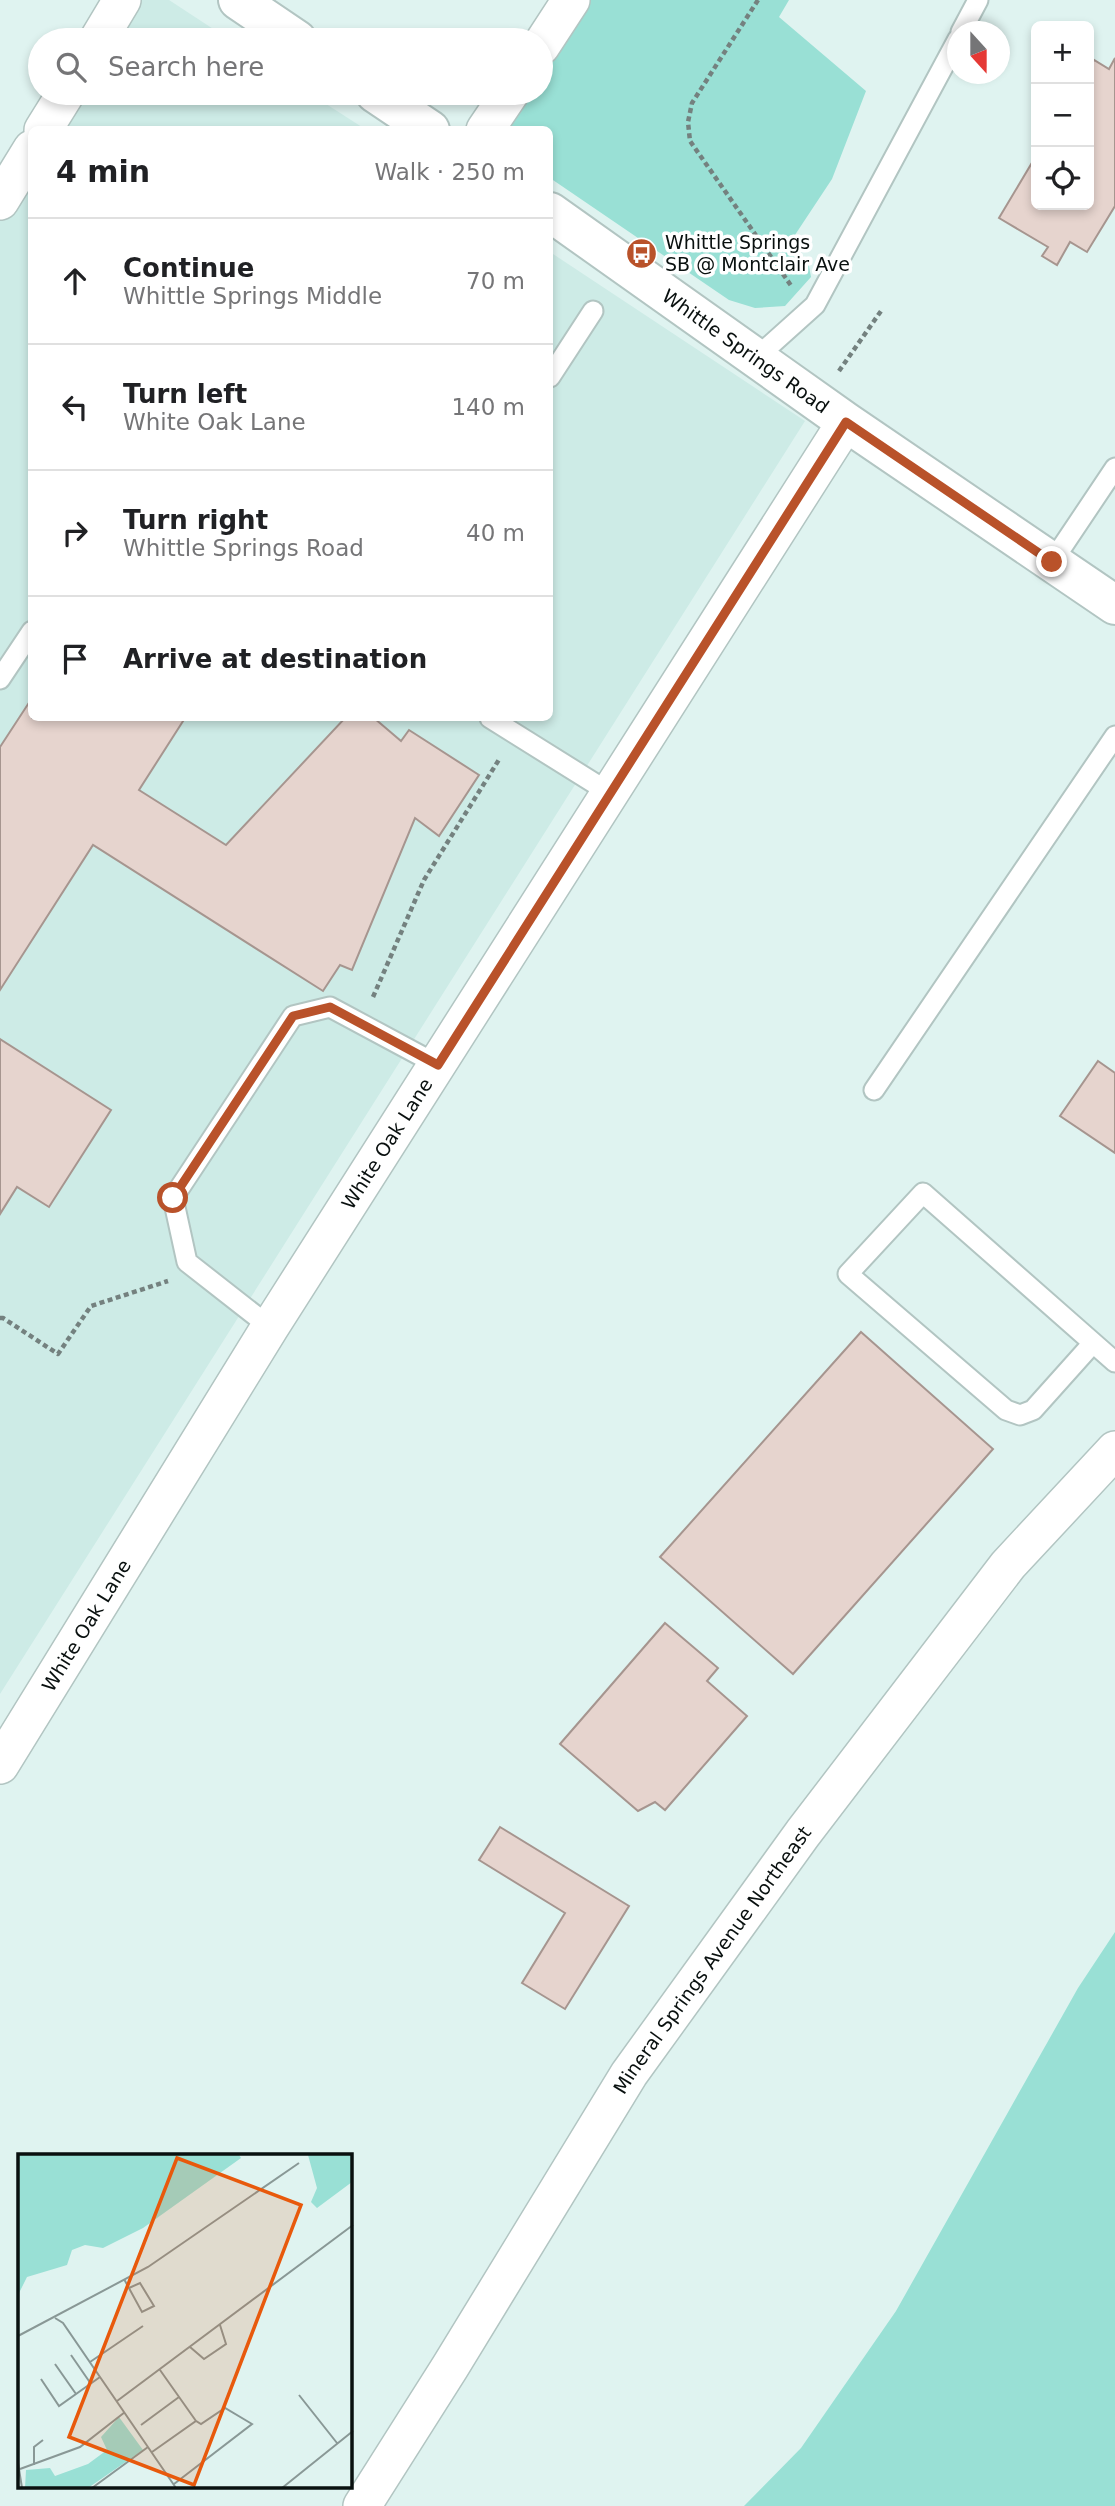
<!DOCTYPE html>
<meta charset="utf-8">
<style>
body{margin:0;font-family:"DejaVu Sans",sans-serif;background:#f6f6f6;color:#202124}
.controls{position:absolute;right:21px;top:21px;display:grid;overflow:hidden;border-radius:10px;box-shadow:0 4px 10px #0003}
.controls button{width:63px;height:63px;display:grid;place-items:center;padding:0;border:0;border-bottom:2px solid #e0e0e0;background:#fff;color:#202124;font:35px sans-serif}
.compass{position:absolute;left:947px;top:21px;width:63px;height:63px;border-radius:50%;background:#fff;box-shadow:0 4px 10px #0003;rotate:159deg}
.stop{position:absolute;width:21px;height:21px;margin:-16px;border:5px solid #b9522a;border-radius:50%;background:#fff}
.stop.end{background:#b9522a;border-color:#fff;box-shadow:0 2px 7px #0008}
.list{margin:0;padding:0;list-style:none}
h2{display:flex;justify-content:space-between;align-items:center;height:91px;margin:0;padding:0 28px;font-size:30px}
h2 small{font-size:23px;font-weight:400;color:#757577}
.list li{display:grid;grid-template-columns:46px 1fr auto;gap:21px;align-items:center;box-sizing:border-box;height:126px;padding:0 28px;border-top:2px solid #e0e0e0}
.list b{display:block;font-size:26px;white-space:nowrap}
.list p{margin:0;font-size:23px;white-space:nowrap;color:#757577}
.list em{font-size:23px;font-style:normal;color:#757577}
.icon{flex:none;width:38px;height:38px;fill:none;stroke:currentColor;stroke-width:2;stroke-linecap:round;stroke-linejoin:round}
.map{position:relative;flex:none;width:1115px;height:2506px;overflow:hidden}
.search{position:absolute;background:#fff;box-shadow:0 4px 10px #0003;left:28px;top:28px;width:525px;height:77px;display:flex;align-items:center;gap:18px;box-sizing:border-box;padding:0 24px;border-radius:38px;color:#757577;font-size:26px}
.panel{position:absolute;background:#fff;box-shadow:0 4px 10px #0003;left:28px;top:126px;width:525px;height:595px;border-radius:10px}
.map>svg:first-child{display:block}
.built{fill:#cdebe6}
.green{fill:#99e0d5}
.building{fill:#e6d4ce;stroke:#a6958f;stroke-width:2}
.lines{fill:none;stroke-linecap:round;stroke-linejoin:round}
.lane-casing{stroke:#b2c5c2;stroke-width:23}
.street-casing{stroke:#b2c5c2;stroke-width:40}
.secondary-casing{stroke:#b2c5c2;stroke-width:42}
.path{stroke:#74817f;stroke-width:4.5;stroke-dasharray:5 3.5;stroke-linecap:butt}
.lane{stroke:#fff;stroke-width:19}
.street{stroke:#fff;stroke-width:37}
.secondary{stroke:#fff;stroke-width:38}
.route{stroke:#b9522a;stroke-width:9}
.labels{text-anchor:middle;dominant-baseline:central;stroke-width:7;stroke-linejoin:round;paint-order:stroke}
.poi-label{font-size:19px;fill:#09100f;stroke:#fff;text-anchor:start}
.street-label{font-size:19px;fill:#09100f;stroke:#fff}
.inset-road{fill:none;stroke:#899896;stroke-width:2}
.view{fill:#e8590c;fill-opacity:0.15;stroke:#e8590c;stroke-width:3.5}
.inset-edge{fill:none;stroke:#09100f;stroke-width:3.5}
</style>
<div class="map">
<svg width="1115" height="2506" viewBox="0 0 1115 2506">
<rect width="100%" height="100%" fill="#dff3f0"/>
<!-- built -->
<g class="built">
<path d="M139,0H169L230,40H112Z"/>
<path d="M78,93H309L365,129L54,130Z"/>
<path d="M31,164L32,718H550V252L805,421L0,1694V212Z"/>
</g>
<!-- green -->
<g class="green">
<path d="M586,0H789L779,17L866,91L832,179L789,244L808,261L811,277L785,306L755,308L729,300L550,178V130L506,129L522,93H541V66Z"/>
<path d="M1115,1932V2506H744L801,2448L896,2311L1078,1988Z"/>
</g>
<!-- building -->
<g class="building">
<path d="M1115,58V206L1087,252L1070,242L1057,265L1042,256L1048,247L999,218L1036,156V205H1089V69L1094,60L1109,69Z"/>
<path d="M32,698V718H185L139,790L226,845L345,718H374L401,741L409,730L479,775L439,836L415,818L352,970L340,965L323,991L93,845L0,990V747Z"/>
<path d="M0,1039L111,1110L49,1207L17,1187L0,1214Z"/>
<path d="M1098,1061L1115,1073V1153L1060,1116Z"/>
<path d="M861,1332L993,1449L793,1674L660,1557Z"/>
<path d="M665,1623L718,1668L707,1681L747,1716L665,1810L655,1802L638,1811L560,1744Z"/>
<path d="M500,1827L629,1906L565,2009L522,1983L565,1913L479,1860Z"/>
</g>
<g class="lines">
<defs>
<g id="lane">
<path d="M961,32L978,0"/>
<path d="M756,358L815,305L958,39"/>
<path d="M550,377L593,311"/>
<path d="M1052,562L1115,468"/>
<path d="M0,679L32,631"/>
<path d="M490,718L610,793"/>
<path d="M874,1090L1115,736"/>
<path d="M270,1327L187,1262L173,1198L293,1016L330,1007L438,1065"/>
<path d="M1093,1343L1033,1410L1020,1415L1006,1410L848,1274L923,1193L1115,1362"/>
</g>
<g id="street">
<path d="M98,40L122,0"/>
<path d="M541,46L571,0"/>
<path d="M43,130L66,93"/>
<path d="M485,130L510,93"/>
<path d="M0,201L32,149"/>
<path id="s1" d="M0,1765L270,1327L846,422"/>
<path id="s2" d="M362,2506L450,2367L629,2074L803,1833L1008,1565L1115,1450"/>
</g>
<g id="secondary">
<path d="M238,0L297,40"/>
<path d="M375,93L430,130"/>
<path id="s3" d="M550,212L846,422L1115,605"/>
</g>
</defs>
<!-- lane casing -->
<use href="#lane" class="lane-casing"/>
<!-- street casing -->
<use href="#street" class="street-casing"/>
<!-- secondary casing -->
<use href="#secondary" class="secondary-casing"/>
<!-- path -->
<g class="path">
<path d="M758,0L692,103L688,122L690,141L792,287"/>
<path d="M839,371L881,311"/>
<path d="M373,997L424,880L500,758"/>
<path d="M0,1318H3L58,1354L91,1306L168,1281"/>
</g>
<!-- lane -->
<use href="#lane" class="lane"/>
<!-- street -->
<use href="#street" class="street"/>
<!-- secondary -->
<use href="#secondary" class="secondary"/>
</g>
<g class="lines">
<!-- route -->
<path class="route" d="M173,1198L293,1016L330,1007L438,1065L846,422L1052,562"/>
</g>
<!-- icons -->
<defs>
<symbol id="bus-disc" viewBox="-11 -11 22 22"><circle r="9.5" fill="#b9522a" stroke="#fff"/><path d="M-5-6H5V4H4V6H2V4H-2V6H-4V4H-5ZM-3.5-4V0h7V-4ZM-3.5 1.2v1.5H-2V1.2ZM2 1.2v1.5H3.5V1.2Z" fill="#fff"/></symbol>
</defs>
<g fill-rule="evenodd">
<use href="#bus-disc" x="624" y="236" width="35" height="35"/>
</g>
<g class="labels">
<!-- poi labels -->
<g class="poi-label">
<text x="665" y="242">Whittle Springs<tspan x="665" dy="22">SB @ Montclair Ave</tspan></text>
</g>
<!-- street labels -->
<g class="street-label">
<text stroke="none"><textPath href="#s3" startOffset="240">Whittle Springs Road</textPath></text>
<text stroke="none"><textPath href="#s1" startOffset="732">White Oak Lane</textPath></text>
<text stroke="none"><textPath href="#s1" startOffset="164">White Oak Lane</textPath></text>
<text stroke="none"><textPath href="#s2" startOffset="649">Mineral Springs Avenue Northeast</textPath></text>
</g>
</g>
<!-- overview -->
<g transform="translate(18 2154)">
<rect width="334" height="334" fill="#dff3f0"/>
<path d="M0,1H221L223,4L125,74L85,94L67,91L54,96L49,111L9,123L0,141ZM290,1H334V28L299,54L293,48L299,34ZM101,263L125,296L70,334H7L8,316L32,314L37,322L70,310L89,296L83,283Z" fill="#99e0d5"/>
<path class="inset-road" d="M106,125L124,158L136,152L122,129L111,134M37,164L45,169L158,334M0,182L130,113L281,9M172,193L186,205L208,190L202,171M53,201L73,230M72,208L125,172M37,210L58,240M142,216L178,267M23,225L41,252L82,223M281,241L319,289M99,247L335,71M123,271L161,243M134,298L178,267L183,270L207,254L234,270L156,330M0,309L4,334M16,311V293L25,286M2,315L62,293L107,258M74,334L130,293M264,334L335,277"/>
<path class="view" d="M159,4L283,51L176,331L51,283Z"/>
<rect width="334" height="334" class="inset-edge"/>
</g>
</svg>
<div class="controls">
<button>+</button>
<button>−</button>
<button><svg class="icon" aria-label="locate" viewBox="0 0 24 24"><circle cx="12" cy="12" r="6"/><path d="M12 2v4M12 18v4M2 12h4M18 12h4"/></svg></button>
</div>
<svg class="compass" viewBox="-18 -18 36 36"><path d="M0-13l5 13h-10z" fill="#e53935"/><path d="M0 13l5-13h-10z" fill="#757577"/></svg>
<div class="stop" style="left:173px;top:1198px"></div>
<div class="stop end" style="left:1052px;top:562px"></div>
<div class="search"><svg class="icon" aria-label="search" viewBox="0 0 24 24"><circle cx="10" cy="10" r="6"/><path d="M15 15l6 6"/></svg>Search here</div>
<section class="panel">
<h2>4 min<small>Walk · 250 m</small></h2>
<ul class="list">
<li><svg class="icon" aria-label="ahead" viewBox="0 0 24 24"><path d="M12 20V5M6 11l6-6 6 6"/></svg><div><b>Continue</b><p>Whittle Springs Middle</p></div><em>70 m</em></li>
<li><svg class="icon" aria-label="left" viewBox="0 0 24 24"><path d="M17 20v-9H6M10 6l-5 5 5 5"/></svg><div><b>Turn left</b><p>White Oak Lane</p></div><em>140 m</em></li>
<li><svg class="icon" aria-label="right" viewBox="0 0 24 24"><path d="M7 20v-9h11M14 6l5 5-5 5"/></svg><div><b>Turn right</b><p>Whittle Springs Road</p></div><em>40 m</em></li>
<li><svg class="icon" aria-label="arrive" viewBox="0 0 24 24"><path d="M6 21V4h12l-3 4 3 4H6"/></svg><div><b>Arrive at destination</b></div></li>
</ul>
</section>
</div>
